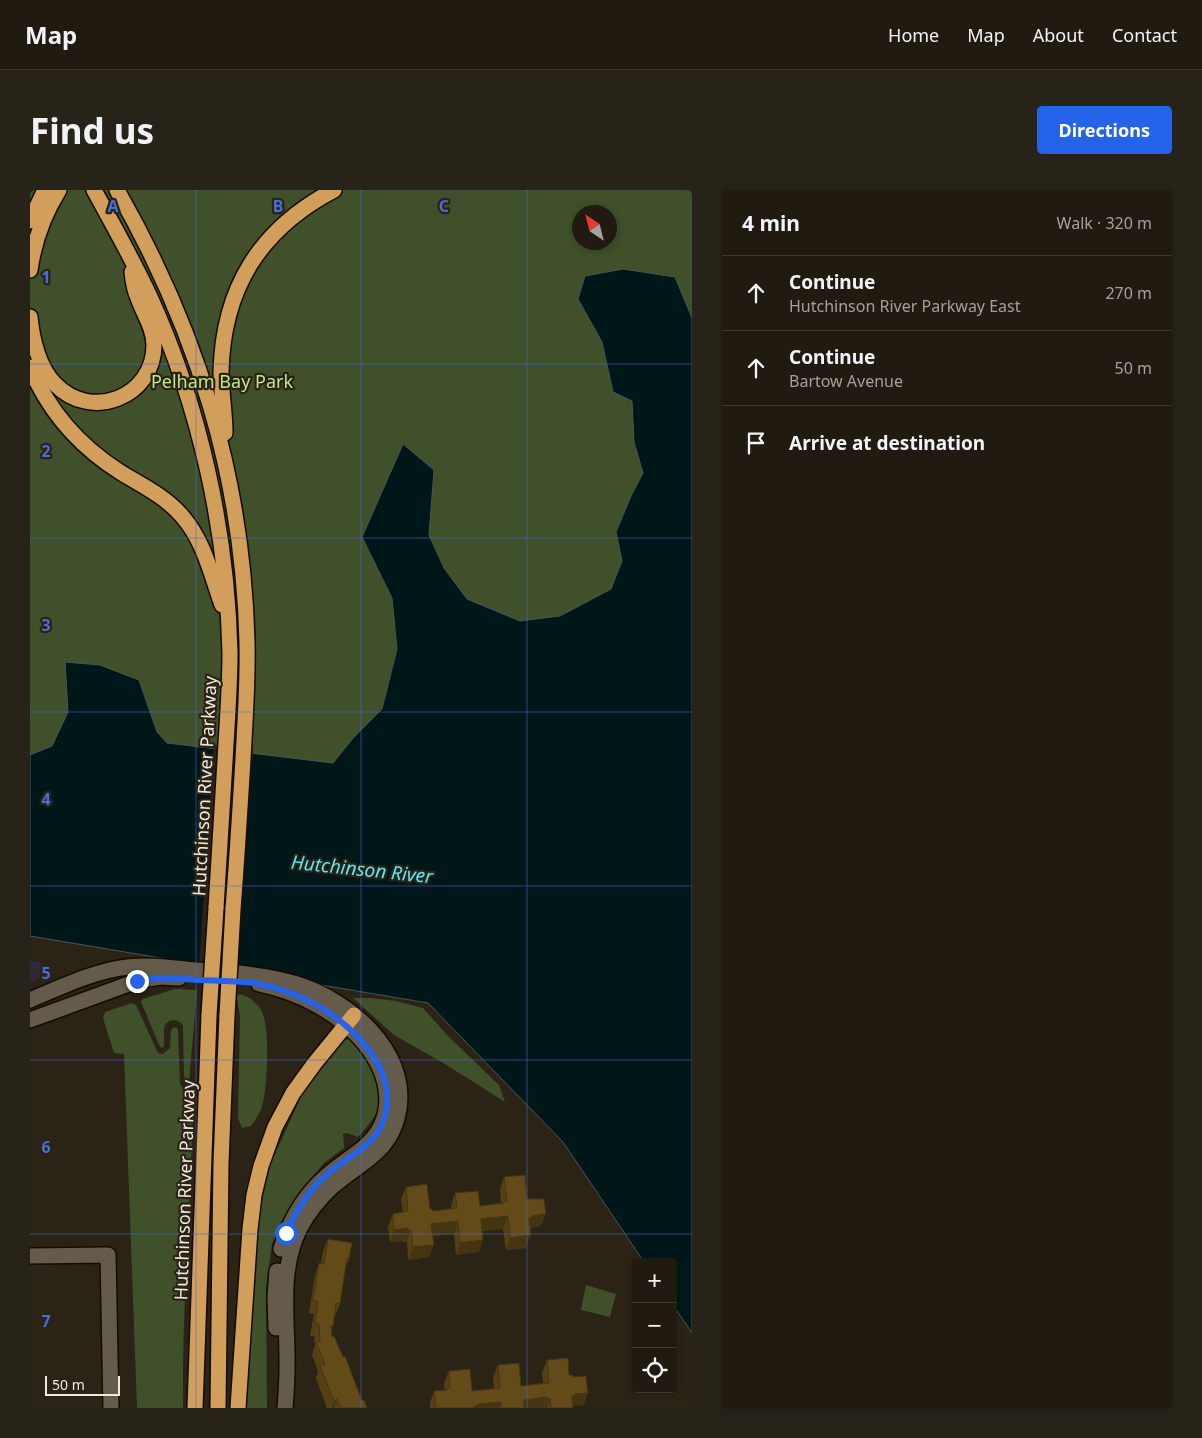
<!DOCTYPE html>
<meta charset="utf-8">
<style>
body{margin:0;font-family:"Noto Sans",sans-serif;background:#282319;color:#f1f3f6}
.controls{position:absolute;right:15px;bottom:15px;display:grid;overflow:hidden;border-radius:5px;box-shadow:0 2px 8px #0003}
.controls button{width:45px;height:45px;display:grid;place-items:center;padding:0;border:0;border-bottom:1px solid #3d3830;background:#201a10;color:#f1f3f6;font:25px sans-serif}
.compass{position:absolute;left:542px;top:15px;width:45px;height:45px;border-radius:50%;background:#201a10;box-shadow:0 2px 8px #0003;rotate:325deg}
.scale{position:absolute;left:15px;bottom:12px;width:75px;box-sizing:border-box;padding-left:5px;border:2px solid #efe9e0;border-top:0;font-size:14px;line-height:18px;white-space:nowrap;color:#efe9e0;-webkit-text-stroke:4px #2b2315;paint-order:stroke}
.stop{position:absolute;width:15px;height:15px;margin:-11px;border:4px solid #2563eb;border-radius:50%;background:#fff}
.stop.end{background:#2563eb;border-color:#fff;box-shadow:0 1px 5px #0008}
.list{margin:0;padding:0;list-style:none}
h2{display:flex;justify-content:space-between;align-items:center;height:65px;margin:0;padding:0 20px;font-size:21px}
h2 small{font-size:16px;font-weight:400;color:#a2a19f}
.list li{display:grid;grid-template-columns:32px 1fr auto;gap:15px;align-items:center;box-sizing:border-box;height:75px;padding:0 20px;border-top:1px solid #3d3830}
.list b{display:block;font-size:19px;white-space:nowrap}
.list p{margin:0;font-size:16px;white-space:nowrap;color:#a2a19f}
.list em{font-size:16px;font-style:normal;color:#a2a19f}
.icon{flex:none;width:28px;height:28px;fill:none;stroke:currentColor;stroke-width:2;stroke-linecap:round;stroke-linejoin:round}
.map{position:relative;flex:none;width:662px;height:1218px;overflow:hidden;border-radius:5px}
header{display:flex;align-items:center;gap:30px;box-sizing:border-box;height:70px;padding:0 25px;background:#201a10;border-bottom:1px solid #3d3830}
header strong{font-size:24px}
nav{display:flex;gap:28px;margin-inline-start:auto;font-size:18px}
.intro{display:flex;align-items:center;justify-content:space-between;box-sizing:border-box;height:120px;padding:0 30px}
h1{margin:0;font-size:35px}
.button{padding:12px 22px;border-radius:5px;background:#2563eb;color:#fff;font-size:18px;font-weight:700}
main{display:flex;gap:30px;padding:0 30px}
aside{flex:1;background:#201a10;border-radius:5px;box-shadow:0 2px 8px #0003}
.map>svg:first-child{display:block}
.industrial{fill:#312837}
.green{fill:#3f502a;fill-rule:evenodd}
.water{fill:#00171a;stroke:#485655}
.pier{fill:#2b2315}
.lines{fill:none;stroke-linecap:round;stroke-linejoin:round}
.minor-casing{stroke:#140c02;stroke-width:18}
.highway-casing{stroke:#140c02;stroke-width:18}
.minor{stroke:#645b4b;stroke-width:15}
.highway{stroke:#d29e5b;stroke-width:15}
.highway-bridge-casing{stroke:#140c02;stroke-width:18;stroke-linecap:butt}
.highway-bridge{stroke:#d29e5b;stroke-width:15}
.wall{fill:#554016}
.shaded-wall{fill:#453412}
.building{fill:#634a19;stroke:#453412}
.route{stroke:#2563eb;stroke-width:6}
.grid{fill:none;stroke:#476dda;stroke-width:1;stroke-opacity:0.55}
.labels{text-anchor:middle;dominant-baseline:central;stroke-width:4.5;stroke-linejoin:round;paint-order:stroke}
.park-label{font-size:18px;fill:#bee68f;stroke:#2b2315}
.street-label{font-size:18px;fill:#efe9e0;stroke:#2b2315}
.water-label{font-size:19px;font-style:italic;fill:#5be8f6;stroke:#2b2315}
.grid-label{font-size:16px;text-anchor:middle;font-weight:bold;fill:#476dda;stroke:#2b2315;stroke-width:4.5;stroke-linejoin:round;paint-order:stroke}
</style>
<header>
<strong>Map</strong>
<nav><a>Home</a><a>Map</a><a>About</a><a>Contact</a></nav>
</header>
<div class="intro"><h1>Find us</h1><a class="button">Directions</a></div>
<main>
<div class="map">
<svg width="662" height="1218" viewBox="0 0 662 1218">
<rect width="100%" height="100%" fill="#2b2315"/>
<!-- industrial -->
<path class="industrial" d="M0,771L10,772L25,782L0,792Z"/>
<!-- green -->
<g class="green">
<path d="M0,0H662V654L0,603ZM550,22H580V52H550Z"/>
<path d="M145,799L167,800L159,892L158,893L154,890L153,835C150,832 147,830 143,830C128,833 137,849 133,858L130,857L111,812L113,809Z"/>
<path d="M208,804C218,805 228,813 232,822C240,838 238,902 231,919C229,925 224,931 221,936L212,938L208,928L210,827L207,808Z"/>
<path d="M323,808H340L366,811L393,818L418,846L469,895L475,912L415,874L364,845Z"/>
<path d="M102,813L106,815L128,863L133,864L140,858L141,840L144,837L148,839L150,894L153,898L164,900C161,1006 152,1112 153,1218H107L94,864L84,863L73,828L75,822Z"/>
<path d="M319,849C334,860 353,892 351,911C349,922 336,939 328,947L317,943L313,944L314,958L294,973L269,1003L251,1032L242,1054L236,1097L237,1218H214L224,1074L230,1015L239,977L275,898L312,850Z"/>
<path d="M556,1095L586,1104L580,1127L551,1120Z"/>
</g>
<!-- water -->
<path class="water" d="M593,79L645,87L662,128V1143L643,1115V1072H614L533,952L398,813L0,746V565L22,556L38,522L35,472L70,475L109,490L127,542L137,553L303,573L324,547L352,519L367,459L362,408L332,347L373,254L404,280L399,345L414,378L437,409L490,431L530,426L581,399L592,371L586,342L601,306L613,283L604,252L602,211L583,202L572,152L548,109L555,86Z"/>
<!-- pier -->
<path class="pier" d="M184,555L223,560L208,783L169,777Z"/>
<g class="lines">
<defs>
<g id="minor">
<path d="M229,794C268,802 308,822 334,853C360,885 369,928 333,958C317,971 300,980 286,996C269,1014 258,1036 251,1059"/>
<path d="M0,810C31,797 64,781 97,777C120,774 143,778 165,780C199,782 234,784 267,794C318,810 378,859 369,919C363,962 330,972 302,997C289,1009 278,1023 270,1038C248,1081 258,1131 257,1178C257,1192 256,1205 255,1218"/>
<path d="M0,830L107,791L130,787L149,788"/>
<path d="M0,1066L78,1065L81,1218"/>
<path d="M246,1138L245,1106L247,1081"/>
</g>
<g id="highway">
<path d="M64,0C83,35 103,70 120,107C170,217 197,341 200,462C200,498 197,535 195,571C192,620 189,669 186,718"/>
<path d="M87,0C168,142 213,288 217,452C218,491 215,530 213,569C210,619 207,669 203,719"/>
<path d="M0,31L15,0"/>
<path d="M0,80C4,52 14,24 29,0"/>
<path d="M0,127C2,149 9,178 25,194C61,232 124,207 124,155C124,138 113,123 108,108C104,100 103,91 102,82"/>
<path d="M0,177C19,222 49,256 90,282C111,295 135,306 152,326C174,351 181,384 192,415"/>
<path d="M195,243C195,222 191,202 191,182C193,98 230,39 304,0"/>
<path d="M165,1218L179,825"/>
<path d="M188,1218L191,973L197,825"/>
<path d="M208,1218L220,1039L224,1005L231,976L245,937L263,903L284,874L324,825"/>
</g>
</defs>
<!-- minor casing -->
<use href="#minor" class="minor-casing"/>
<!-- highway casing -->
<use href="#highway" class="highway-casing"/>
<!-- minor -->
<use href="#minor" class="minor"/>
<!-- highway -->
<use href="#highway" class="highway"/>
<defs>
<g id="highway-bridge">
<path d="M179,825L186,718"/>
<path d="M197,825L203,719"/>
</g>
</defs>
<!-- highway-bridge casing -->
<use href="#highway-bridge" class="highway-bridge-casing"/>
<!-- highway-bridge -->
<use href="#highway-bridge" class="highway-bridge"/>
</g>
<!-- wall -->
<g class="wall">
<path d="M474,987L497,1009L511,1036L500,1038L496,1058L476,1060L473,1039L452,1041L449,1062L426,1065L424,1044L403,1046L399,1067L378,1070L377,1052H373V1051L360,1052L358,1037L363,1024L373,1022L371,1009L376,997L400,1019L403,1021L421,1019V1016L425,1003L450,1016L471,1013L470,999Z"/>
<path d="M298,1049L319,1069L315,1079L310,1114L305,1126H304L301,1140L302,1147L313,1167L332,1211L337,1218H297L286,1188L288,1181L282,1165L285,1156L284,1146H280L284,1124L279,1123L285,1085L289,1073L291,1074L293,1061Z"/>
<path d="M517,1170L543,1187L554,1215L543,1216V1218H400V1213L404,1201L415,1200L414,1193L419,1181L442,1201L464,1199L463,1187L468,1175L491,1196L513,1193L512,1183Z"/>
</g>
<!-- shaded-wall -->
<g class="shaded-wall">
<path d="M516,1024L511,1036L498,1038L499,1028L502,1026Z"/>
<path d="M478,1026L473,1039L446,1041L451,1029Z"/>
<path d="M428,1031L424,1044L397,1046L401,1034Z"/>
<path d="M378,1038L373,1051L360,1052L364,1040Z"/>
<path d="M378,1040H381L377,1052H373Z"/>
<path d="M501,1045L496,1058L476,1060L480,1048Z"/>
<path d="M453,1050L449,1062L426,1065L430,1053Z"/>
<path d="M404,1055L399,1067L378,1070L383,1057Z"/>
<path d="M558,1203L554,1215L541,1216L542,1206L545,1204Z"/>
<path d="M517,1207L513,1218H491L494,1210Z"/>
<path d="M520,1208L517,1218H514L517,1209Z"/>
<path d="M307,1209L304,1218H301L304,1211Z"/>
<path d="M471,1212L469,1218H444V1216L448,1214Z"/>
</g>
<!-- building -->
<g class="building">
<path d="M495,985L497,1009H514L516,1024L502,1026V1028H499L501,1045L480,1048L478,1026L451,1029L453,1050L430,1053L428,1031L401,1034L404,1055L383,1057L381,1040H378V1038L364,1040L363,1024L378,1021L376,997L397,994L400,1019H402L403,1021L427,1018L425,1003L448,1001L450,1016L474,1013V1012L477,1011L474,987Z"/>
<path d="M298,1049L322,1053L319,1069L317,1068L310,1114L306,1113L303,1136H301L302,1147L304,1146L313,1167L315,1166L332,1211L334,1210L337,1218H311L307,1209L304,1211L290,1176L295,1174L286,1153L290,1151L289,1134L285,1133L288,1112L283,1111L289,1073L294,1074Z"/>
<path d="M538,1168L539,1185H543V1187L556,1186L558,1203L545,1204V1206H542L543,1218H521L520,1208L517,1209V1207L494,1210V1218H471V1212L448,1214V1216H444V1218H406L404,1201L417,1200V1198H420L419,1181L440,1179L442,1201L470,1198L468,1175L489,1173L491,1196L519,1193L517,1170Z"/>
</g>
<g class="lines">
<!-- route -->
<path class="route" d="M107,791C128,786 149,789 171,790C188,791 206,791 224,793C270,801 316,826 343,866C357,886 362,911 352,934C343,955 323,964 306,977C283,994 267,1018 256,1043"/>
</g>
<!-- grid -->
<path class="grid" d="M166,0V1218M331,0V1218M497,0V1218M0,174H662M0,348H662M0,522H662M0,696H662M0,870H662M0,1044H662"/>
<g class="labels">
<!-- park labels -->
<g class="park-label">
<text x="192" y="191">Pelham Bay Park</text>
</g>
<!-- street labels -->
<g class="street-label">
<text transform="translate(174 596) rotate(-87)">Hutchinson River Parkway</text>
<text transform="translate(154 1000) rotate(-88)">Hutchinson River Parkway</text>
</g>
<!-- water labels -->
<g class="water-label">
<text transform="translate(332 679) rotate(6)">Hutchinson River</text>
</g>
</g>
<g class="grid-label">
<text x="83" y="22">A</text>
<text x="248" y="22">B</text>
<text x="414" y="22">C</text>
<text x="16" y="93">1</text>
<text x="16" y="267">2</text>
<text x="16" y="441">3</text>
<text x="16" y="615">4</text>
<text x="16" y="789">5</text>
<text x="16" y="963">6</text>
<text x="16" y="1137">7</text>
</g>
</svg>
<div class="controls">
<button>+</button>
<button>−</button>
<button><svg class="icon" aria-label="locate" viewBox="0 0 24 24"><circle cx="12" cy="12" r="6"/><path d="M12 2v4M12 18v4M2 12h4M18 12h4"/></svg></button>
</div>
<svg class="compass" viewBox="-18 -18 36 36"><path d="M0-13l5 13h-10z" fill="#e53935"/><path d="M0 13l5-13h-10z" fill="#a2a19f"/></svg>
<div class="scale">50 m</div>
<div class="stop" style="left:256px;top:1043px"></div>
<div class="stop end" style="left:107px;top:791px"></div>
</div>
<aside>
<h2>4 min<small>Walk · 320 m</small></h2>
<ul class="list">
<li><svg class="icon" aria-label="ahead" viewBox="0 0 24 24"><path d="M12 20V5M6 11l6-6 6 6"/></svg><div><b>Continue</b><p>Hutchinson River Parkway East</p></div><em>270 m</em></li>
<li><svg class="icon" aria-label="ahead" viewBox="0 0 24 24"><path d="M12 20V5M6 11l6-6 6 6"/></svg><div><b>Continue</b><p>Bartow Avenue</p></div><em>50 m</em></li>
<li><svg class="icon" aria-label="arrive" viewBox="0 0 24 24"><path d="M6 21V4h12l-3 4 3 4H6"/></svg><div><b>Arrive at destination</b></div></li>
</ul>
</aside>
</main>
